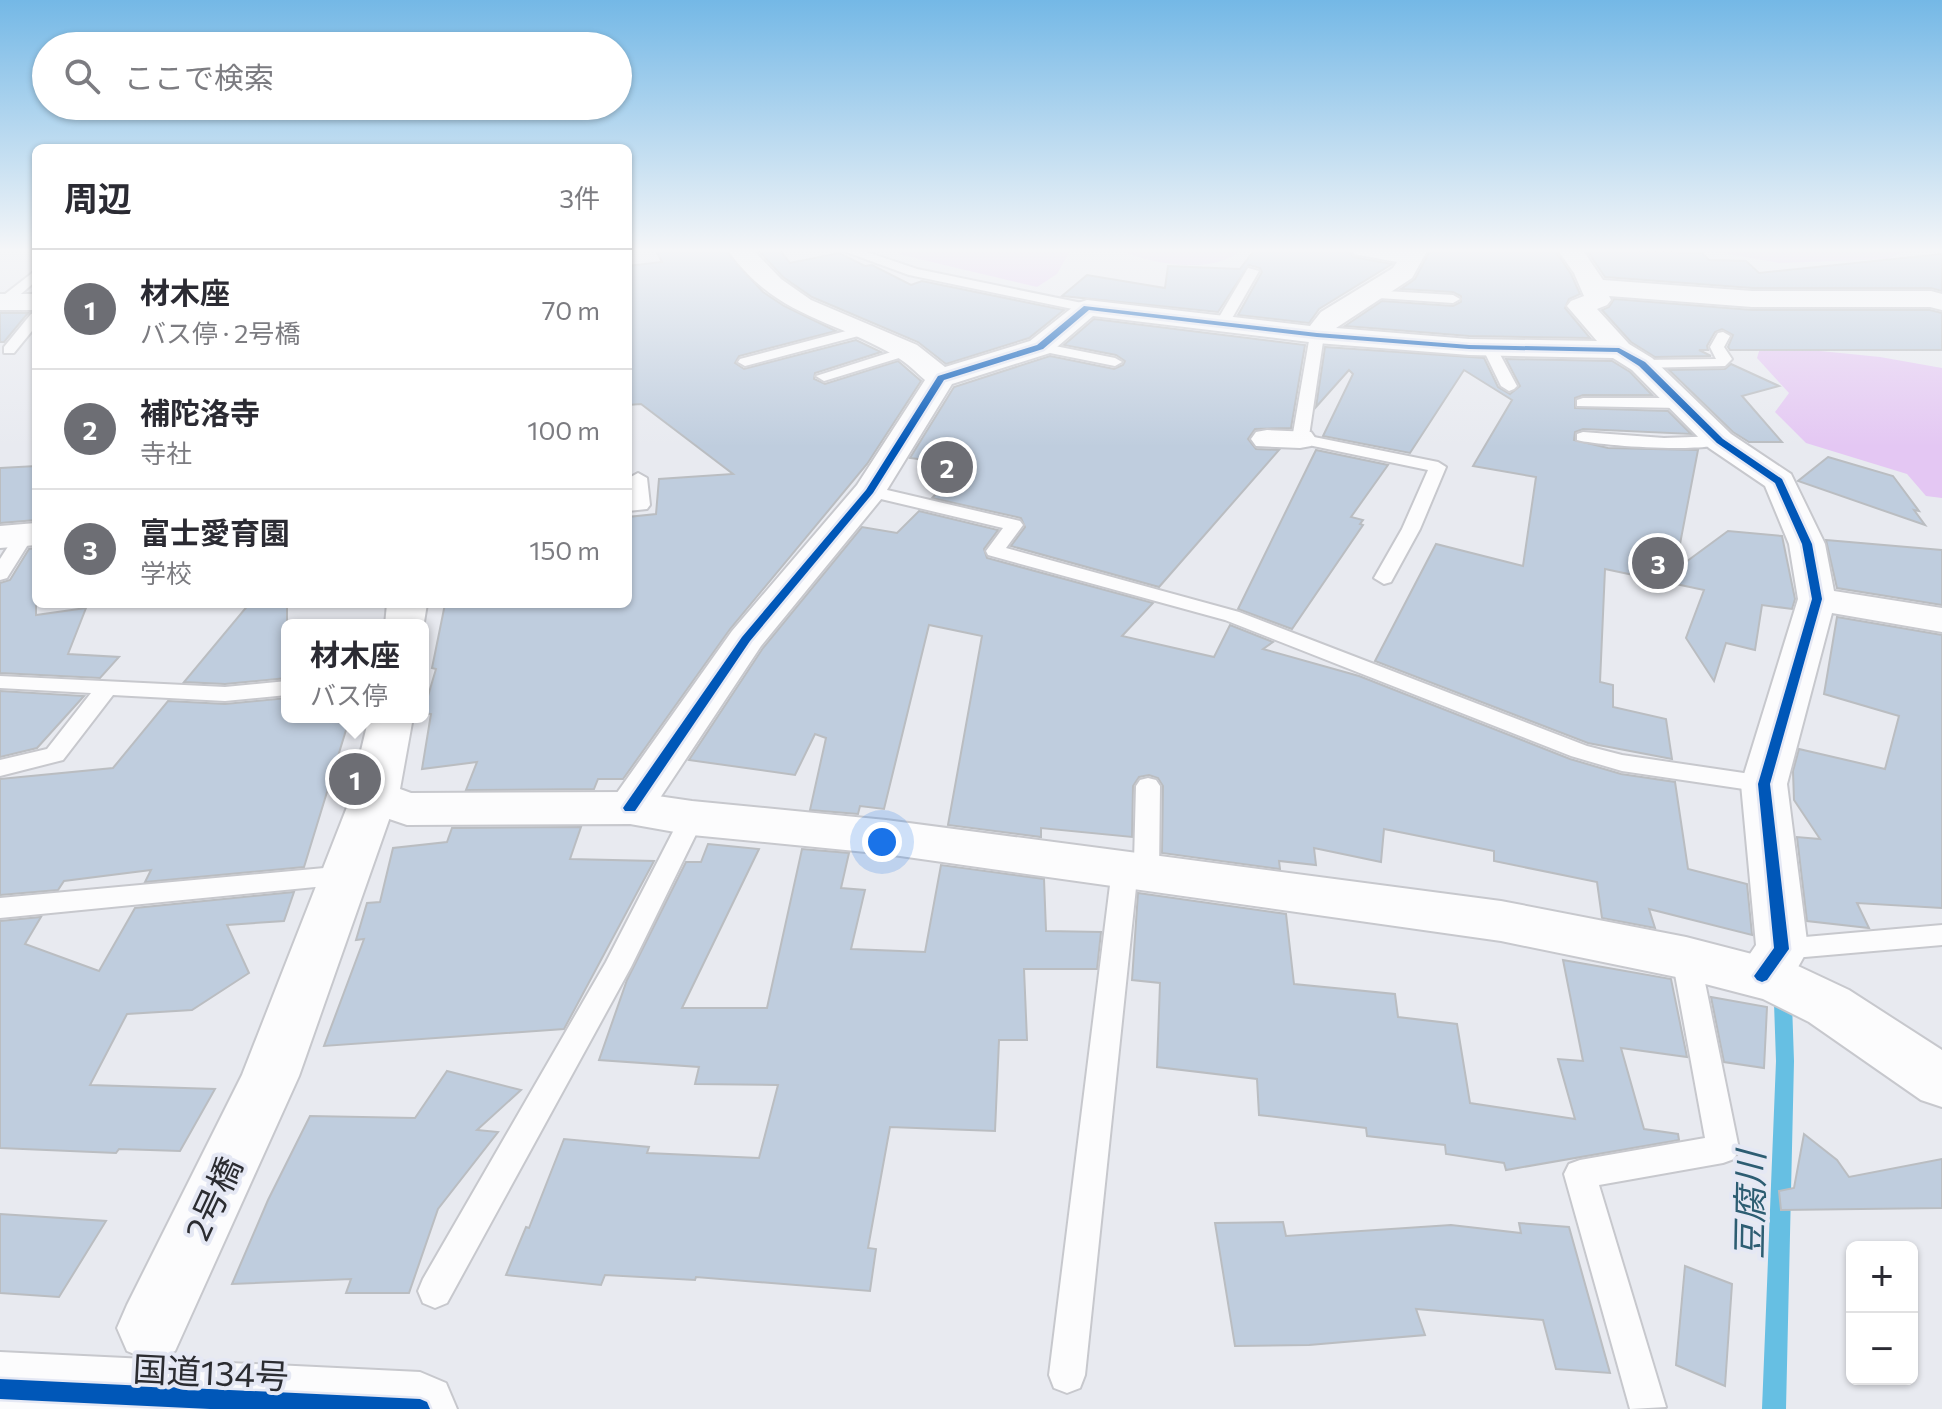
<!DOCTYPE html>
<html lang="ja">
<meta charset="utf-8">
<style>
body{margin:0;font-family:Commissioner,"Noto Sans JP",sans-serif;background:#f2f2f3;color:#2b2b33}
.controls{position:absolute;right:24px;bottom:24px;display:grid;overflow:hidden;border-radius:12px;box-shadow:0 2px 6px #0004}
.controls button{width:72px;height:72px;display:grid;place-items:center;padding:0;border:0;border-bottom:2px solid #e1e1e2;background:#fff;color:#2b2b33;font:40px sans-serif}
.you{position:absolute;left:882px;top:842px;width:28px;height:28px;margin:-20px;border:6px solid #fff;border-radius:50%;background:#1a73e8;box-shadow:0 0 0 12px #1a73e833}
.badge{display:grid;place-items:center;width:52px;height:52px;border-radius:50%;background:#6d6e74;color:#fff;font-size:26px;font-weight:700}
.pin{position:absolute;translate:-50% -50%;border:4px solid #fff;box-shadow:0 2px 8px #0006}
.popup{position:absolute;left:281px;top:619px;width:148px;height:104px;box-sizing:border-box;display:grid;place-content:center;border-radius:12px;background:#fff;filter:drop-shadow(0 2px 6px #0005);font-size:26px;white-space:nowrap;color:#7c7c81}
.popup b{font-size:30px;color:#2b2b33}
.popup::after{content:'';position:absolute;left:50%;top:100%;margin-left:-16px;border:16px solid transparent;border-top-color:#fff}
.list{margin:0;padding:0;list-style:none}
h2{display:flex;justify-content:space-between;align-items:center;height:104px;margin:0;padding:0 32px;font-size:34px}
h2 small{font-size:26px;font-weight:400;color:#7c7c81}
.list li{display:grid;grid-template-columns:52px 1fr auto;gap:24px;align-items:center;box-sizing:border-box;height:120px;padding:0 32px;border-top:2px solid #e1e1e2}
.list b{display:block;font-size:30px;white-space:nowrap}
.list p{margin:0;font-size:26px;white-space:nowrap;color:#7c7c81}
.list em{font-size:26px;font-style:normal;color:#7c7c81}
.icon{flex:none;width:44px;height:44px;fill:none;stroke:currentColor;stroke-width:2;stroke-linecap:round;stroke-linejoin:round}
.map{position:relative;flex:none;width:1942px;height:1409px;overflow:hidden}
.search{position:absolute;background:#fff;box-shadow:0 2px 6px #0004;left:32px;top:32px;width:600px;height:88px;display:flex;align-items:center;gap:20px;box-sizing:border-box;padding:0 28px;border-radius:44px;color:#7c7c81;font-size:30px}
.panel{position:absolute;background:#fff;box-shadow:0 2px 6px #0004;left:32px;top:144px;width:600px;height:464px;border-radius:12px}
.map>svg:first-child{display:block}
.green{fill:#e4c7f3}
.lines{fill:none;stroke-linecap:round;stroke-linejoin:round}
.stream{fill:#66bfe3;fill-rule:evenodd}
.building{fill:#bfcdde;stroke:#babdc1;stroke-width:2}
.lane-casing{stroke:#c7c8cd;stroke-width:4}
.street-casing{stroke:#c7c8cd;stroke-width:4}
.secondary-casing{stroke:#c7c8cd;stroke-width:4}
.highway-casing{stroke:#c7c8cd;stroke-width:4}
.lane{fill:#fcfcfd;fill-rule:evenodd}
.street{fill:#fcfcfd;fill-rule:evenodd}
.secondary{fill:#fcfcfd;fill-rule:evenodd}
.highway{fill:#fcfcfd;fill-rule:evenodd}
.cycleway-casing{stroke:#e5e8f4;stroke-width:5}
.cycleway{fill:#0057b8;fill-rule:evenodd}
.labels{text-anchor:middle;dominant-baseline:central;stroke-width:8;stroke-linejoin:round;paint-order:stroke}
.near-street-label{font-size:34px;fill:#2b2c31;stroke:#e5e8f4}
.near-water-label{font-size:36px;font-style:italic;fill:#2d5d72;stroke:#e5e8f4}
</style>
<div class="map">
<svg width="1942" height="1409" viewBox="0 0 1942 1409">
<rect width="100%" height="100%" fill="#e8eaf0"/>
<!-- green -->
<g class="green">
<path d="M909,249H1071L1057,274L1037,287L898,254Z"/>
<path d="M1117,249H1242C1216,276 1148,264 1117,249Z"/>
<path d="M1647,249H1911L1887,259L1780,263L1698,249Z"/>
<path d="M1761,345L1880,357L1942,368V498L1926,496L1907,474L1806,443L1775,412L1789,393L1757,358Z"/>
</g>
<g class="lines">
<!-- stream -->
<path class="stream" d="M1783,996L1789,998L1792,1003L1794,1061L1786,1409H1762L1776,1061L1774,1003L1777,998Z"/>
</g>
<!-- building -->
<g class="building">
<path d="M655,249H724L763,292L784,306L836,331L739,356L735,363L744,369L856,340L881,352L815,373L814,379L825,384L898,361L921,381L867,464L730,629L623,779H598L594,789L466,790L477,762L422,769L431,714L423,713L436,669L432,668L445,604H628V517L656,514L659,479L733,474L641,404L628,405V266L662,262Z"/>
<path d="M757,249H779L790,263L839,253L865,266L872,265L911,285L922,281L1064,310L1029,338L946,364L918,342L812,297L783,277Z"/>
<path d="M1255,249H1348L1353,257L1392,264L1319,309L1309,323L1238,315L1262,272L1260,268L1249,265L1218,312L1062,296L1087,275L1165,288L1168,266L1240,269Z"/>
<path d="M1431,249H1554L1571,274L1580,294L1569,299L1565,308L1590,338L1469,336L1345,326L1382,301L1453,306L1461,302V296L1453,292L1401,289L1415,279Z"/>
<path d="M1586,249L1702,253L1709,260L1746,261L1759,273L1942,254V291L1931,288H1752L1605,277Z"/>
<path d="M1614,299L1752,310H1930L1942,313V350H1730L1728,347L1733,335L1722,329L1715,332L1707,346L1708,350H1699L1711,356L1655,357L1631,342L1602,310L1609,307Z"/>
<path d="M0,313H28L4,342H0Z"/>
<path d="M1094,319L1305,345L1291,428L1255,429L1248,439L1256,449L1279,450L1159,587L1011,546L1025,527L1021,518L932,498L965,465L910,458L954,387L1050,356L1114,369L1123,365L1125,361L1116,355L1064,345Z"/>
<path d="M1325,347L1484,358L1498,387L1510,394L1520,386L1506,359L1612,361L1630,372L1652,395H1583L1575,398V408L1668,411L1691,434L1583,429L1575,432L1574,440L1608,448L1698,450L1675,570L1728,531L1782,536L1795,599L1792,609L1762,605L1755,650L1726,643L1714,681L1686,638L1704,590L1605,569L1600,682L1613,685V707L1666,719L1672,759L1588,743L1375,661L1436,544L1523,566L1536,477L1473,466L1512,400L1464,370L1410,453L1323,436L1353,374L1349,370L1316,407Z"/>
<path d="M1731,364L1779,386L1742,396L1782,442H1749L1733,432L1669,370L1725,369Z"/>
<path d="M1316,450L1388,465L1351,517L1363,520L1360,524L1363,525L1292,629L1238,609Z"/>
<path d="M1828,457L1893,476L1919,511L1914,510L1925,525L1798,481Z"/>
<path d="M36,466V520L0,523V468Z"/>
<path d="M919,511L998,530L984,549L987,558L1153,603L1122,636L1214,657L1230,625L1273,642L1263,649L1359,676L1570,759L1621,774L1675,782L1688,869L1747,884L1752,935L1649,909L1655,928L1602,918L1597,882L1494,861V851L1384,829L1381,862L1314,848L1316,865L1279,861L1280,869L1162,853L1163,786L1158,778L1149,775L1139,777L1133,786L1132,837L1041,828V837L948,825L982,636L929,625L884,809L860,806L858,814L810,810L826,738L815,734L795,775L689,760L763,648L862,527L897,533Z"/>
<path d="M1826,540L1942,550V605L1837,588Z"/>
<path d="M36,548V615L86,608L68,654L119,657L100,678L0,673V583L10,580L29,549Z"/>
<path d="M249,604H287V678L225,684L184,682Z"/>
<path d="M1837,617L1942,635V908L1857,903L1869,928L1807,921L1797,837L1820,839L1794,800L1793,771L1799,749L1885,769L1899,716L1824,694Z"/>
<path d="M0,691L84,696L37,748L0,757Z"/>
<path d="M287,698V717H350L304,867L145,882L151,870L64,881L58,890L0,895V779L113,768L168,701L225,704Z"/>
<path d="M581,827L570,859L654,861L564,1029L324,1046L364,939L356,940L367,903L380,902L393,848L447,842L452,828Z"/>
<path d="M708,844L759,849L682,1008H767L802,849L849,853L841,888L865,890L851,949L925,952L941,865L1044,879L1046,931L1101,932L1097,969H1024L1027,1040H999L995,1131L890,1127L868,1248L876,1249L870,1291L696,1277L695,1280L605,1275L601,1285L506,1275L526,1227L529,1228L564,1139L649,1147L647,1153L759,1158L778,1085L695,1084L699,1067L599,1060L627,980L686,862H701Z"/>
<path d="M294,892L284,921L227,925L249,973L192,1010L127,1014L90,1085L215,1089L180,1151L119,1149L116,1153L0,1148V921L41,917L25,944L99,971L135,908Z"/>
<path d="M1138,893L1286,914L1294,984L1395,994L1398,1017L1457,1024L1470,1103L1575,1119L1558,1059L1583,1061L1563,960L1671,979L1687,1057L1621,1048L1644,1129L1678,1134L1679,1140L1506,1170L1504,1163L1446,1154L1445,1145L1367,1136L1366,1128L1259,1115L1257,1079L1157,1067L1160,983L1132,980Z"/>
<path d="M1711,997L1767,1007L1764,1068L1724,1062Z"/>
<path d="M447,1071L521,1090L477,1130L498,1132L438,1209L409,1293H346L351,1279L232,1284L268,1200L310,1116L415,1118Z"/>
<path d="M1804,1134L1837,1160L1849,1177L1942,1159V1208L1781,1210L1779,1191L1794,1188Z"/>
<path d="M0,1214L106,1221L59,1297L0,1293Z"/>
<path d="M1283,1222L1286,1236L1451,1225L1521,1233L1519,1223L1569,1227L1610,1373L1556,1369L1543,1320L1416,1309L1425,1335L1309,1345L1235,1346L1215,1223Z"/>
<path d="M1685,1266L1732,1284L1725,1386L1676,1365Z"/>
</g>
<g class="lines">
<defs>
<g id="lane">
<path d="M838,249H858L917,269L1087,304L1094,308L1087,312L909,275Z"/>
<path d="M1248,268L1259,271L1227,327H1217L1215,324Z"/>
<path d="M36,270V281L8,305H0V298Z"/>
<path d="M1369,290L1453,295L1460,299L1453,303L1364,297V291Z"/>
<path d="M36,313V326L14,353H4V347L31,314Z"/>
<path d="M861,327L866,328V334L745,366L738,362L740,359Z"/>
<path d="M1317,331L1324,335L1309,436L1438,462L1446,467L1420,529L1391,582L1384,584L1374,578L1402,529L1428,470L1294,442L1292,439L1310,335Z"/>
<path d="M1723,332L1730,336L1724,347L1732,359L1725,366L1642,368L1635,364L1642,360L1716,359L1710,347L1718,333Z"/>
<path d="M1040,343L1115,358L1122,362L1115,366L1035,350V344Z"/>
<path d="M1489,343L1496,347L1517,386L1514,389L1509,391L1501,386L1482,347Z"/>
<path d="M907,347L914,351L912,354L824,381L816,376Z"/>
<path d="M1583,398H1679L1687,403L1679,408L1577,406V400Z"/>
<path d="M1583,432L1664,438L1720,436L1728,441C1714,454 1600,446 1577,440V434Z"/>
<path d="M638,473L647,478L650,505L647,509L628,511V501L632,500L629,478Z"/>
<path d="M870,486L1020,521L1023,525L1006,548L1239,612L1587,746L1622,755L1764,776L1772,778L1776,784L1772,790L1764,792L1622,771L1571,756L1225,620L988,555L986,551L1003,528L864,495L861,491Z"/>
<path d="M25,529L34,535L7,578L0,580V559L18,531Z"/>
<path d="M0,676L225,687L287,681V695L225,701L113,695L63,760L0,776V760L47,749L91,693L0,688Z"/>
<path d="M1148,778L1156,780L1160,786L1159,872L1155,878L1146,881L1137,878L1085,1375L1080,1388L1067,1393L1054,1388L1049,1375L1112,869L1116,863L1125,860L1134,862L1136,786L1140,780Z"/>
<path d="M692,810L701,812L704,818L631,967L447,1303L435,1308L423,1303L418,1291L423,1279L606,962L680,818L683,812Z"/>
<path d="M346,866L355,869L359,875L355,881L346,884L0,918V898Z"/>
<path d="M1942,925V945L1782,959L1772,956L1768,949L1772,942L1782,939Z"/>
<path d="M1686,948L1696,951L1700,958L1739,1149L1734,1159L1723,1163L1599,1185L1666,1407L1630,1409L1564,1174L1569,1164L1580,1160L1705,1138L1672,958L1676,951Z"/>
</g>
<g id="street">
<path d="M727,249H752L781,279L811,300L917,345L945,367L1030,341L1078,303L1087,300L1310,326L1321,312L1393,268L1397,262L1354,254L1351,249H1428L1412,278L1336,328L1469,339L1597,341L1567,306L1571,301L1584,296L1574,273L1557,249H1582L1603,280L1752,291H1931L1942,294V310L1930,307H1752L1609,296L1611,300L1607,305L1597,309L1629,344L1652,358L1731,434L1791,474L1825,544L1834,591L1942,608V632L1832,613L1787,784L1808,949C1791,980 1782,1003 1743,991L1735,976L1756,945L1741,784L1798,599L1789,544L1765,486L1709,448L1632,370L1613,358L1469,355L1317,343L1093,316L1050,353L952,384L882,498L761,646L646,819L630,824L614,819L607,808L614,797L732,631L857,485L925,380C916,372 907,363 897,357C832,318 776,318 727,249Z"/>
<rect x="0" y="294" width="36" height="16"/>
<path d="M1267,430L1311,432L1316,439L1311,446L1300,448L1256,446L1251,439L1256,432Z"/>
<path d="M36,523V545L0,548V526Z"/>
<path d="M374,782L390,786L397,797L299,1076L175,1351L151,1361L127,1351L117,1328L127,1305L242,1075L351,797L358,786Z"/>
</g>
<g id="secondary">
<path d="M387,604H427L423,628V625H385Z"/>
<path d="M369,717H413L400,789L411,793L630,792L692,801L886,820L1501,901L1686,937L1798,966L1849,990L1942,1050V1107L1921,1100L1809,1022L1763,999L1686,979L1501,941L886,854L692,835L630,824L407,825L357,808L350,797Z"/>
</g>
<path id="highway" d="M0,1352L420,1372L446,1383L457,1409H0Z"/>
</defs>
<!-- lane casing -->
<use href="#lane" class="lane-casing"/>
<!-- street casing -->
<use href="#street" class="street-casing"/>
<!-- secondary casing -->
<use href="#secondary" class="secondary-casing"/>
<!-- highway casing -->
<use href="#highway" class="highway-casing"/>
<!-- lane -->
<use href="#lane" class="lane"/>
<!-- street -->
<use href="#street" class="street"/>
<!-- secondary -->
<use href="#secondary" class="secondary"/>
<!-- highway -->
<use href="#highway" class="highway"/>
<defs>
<g id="cycleway">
<path d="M1084,306L1317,333L1469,345L1619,348L1645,362L1723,439L1782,479L1812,544L1822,599L1770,784L1789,949L1767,980L1762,982L1757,980L1754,976L1774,948L1758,784L1812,599L1802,544L1775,483L1717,443L1639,366L1617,352L1469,349L1317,337L1089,310L1043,349L944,380L873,493L750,641L635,811H625L623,808L625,805L742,637L866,490L938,376L1037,345Z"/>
<path d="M0,1379L420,1399L427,1402L430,1409H210L0,1399Z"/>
</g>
</defs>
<!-- cycleway casing -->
<use href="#cycleway" class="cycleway-casing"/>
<!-- cycleway -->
<use href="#cycleway" class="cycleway"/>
</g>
<!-- sky -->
<linearGradient id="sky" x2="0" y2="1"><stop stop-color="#74b8e6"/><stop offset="0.56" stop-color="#f5f6f8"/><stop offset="1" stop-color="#f5f6f8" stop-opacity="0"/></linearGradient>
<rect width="1942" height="447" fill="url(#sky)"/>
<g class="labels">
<!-- near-street labels -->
<g class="near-street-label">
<text transform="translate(212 1198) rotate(-65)">2号橋</text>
<text transform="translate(211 1371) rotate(3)">国道134号</text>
</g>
<!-- near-water labels -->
<g class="near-water-label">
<text transform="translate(1748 1205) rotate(-89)">豆腐川</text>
</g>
</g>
</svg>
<div class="controls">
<button>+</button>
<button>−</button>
</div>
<div class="you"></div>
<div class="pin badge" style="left:355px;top:779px">1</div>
<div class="popup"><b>材木座</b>バス停</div>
<div class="pin badge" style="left:947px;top:467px">2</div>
<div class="pin badge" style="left:1658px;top:563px">3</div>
<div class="search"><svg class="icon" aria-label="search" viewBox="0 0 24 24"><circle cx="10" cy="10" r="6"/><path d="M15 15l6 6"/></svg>ここで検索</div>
<section class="panel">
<h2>周辺<small>3件</small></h2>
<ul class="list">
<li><span class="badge">1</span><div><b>材木座</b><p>バス停 · 2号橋</p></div><em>70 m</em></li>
<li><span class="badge">2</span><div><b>補陀洛寺</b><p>寺社</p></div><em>100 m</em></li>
<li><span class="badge">3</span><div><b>富士愛育園</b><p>学校</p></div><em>150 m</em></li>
</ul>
</section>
</div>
